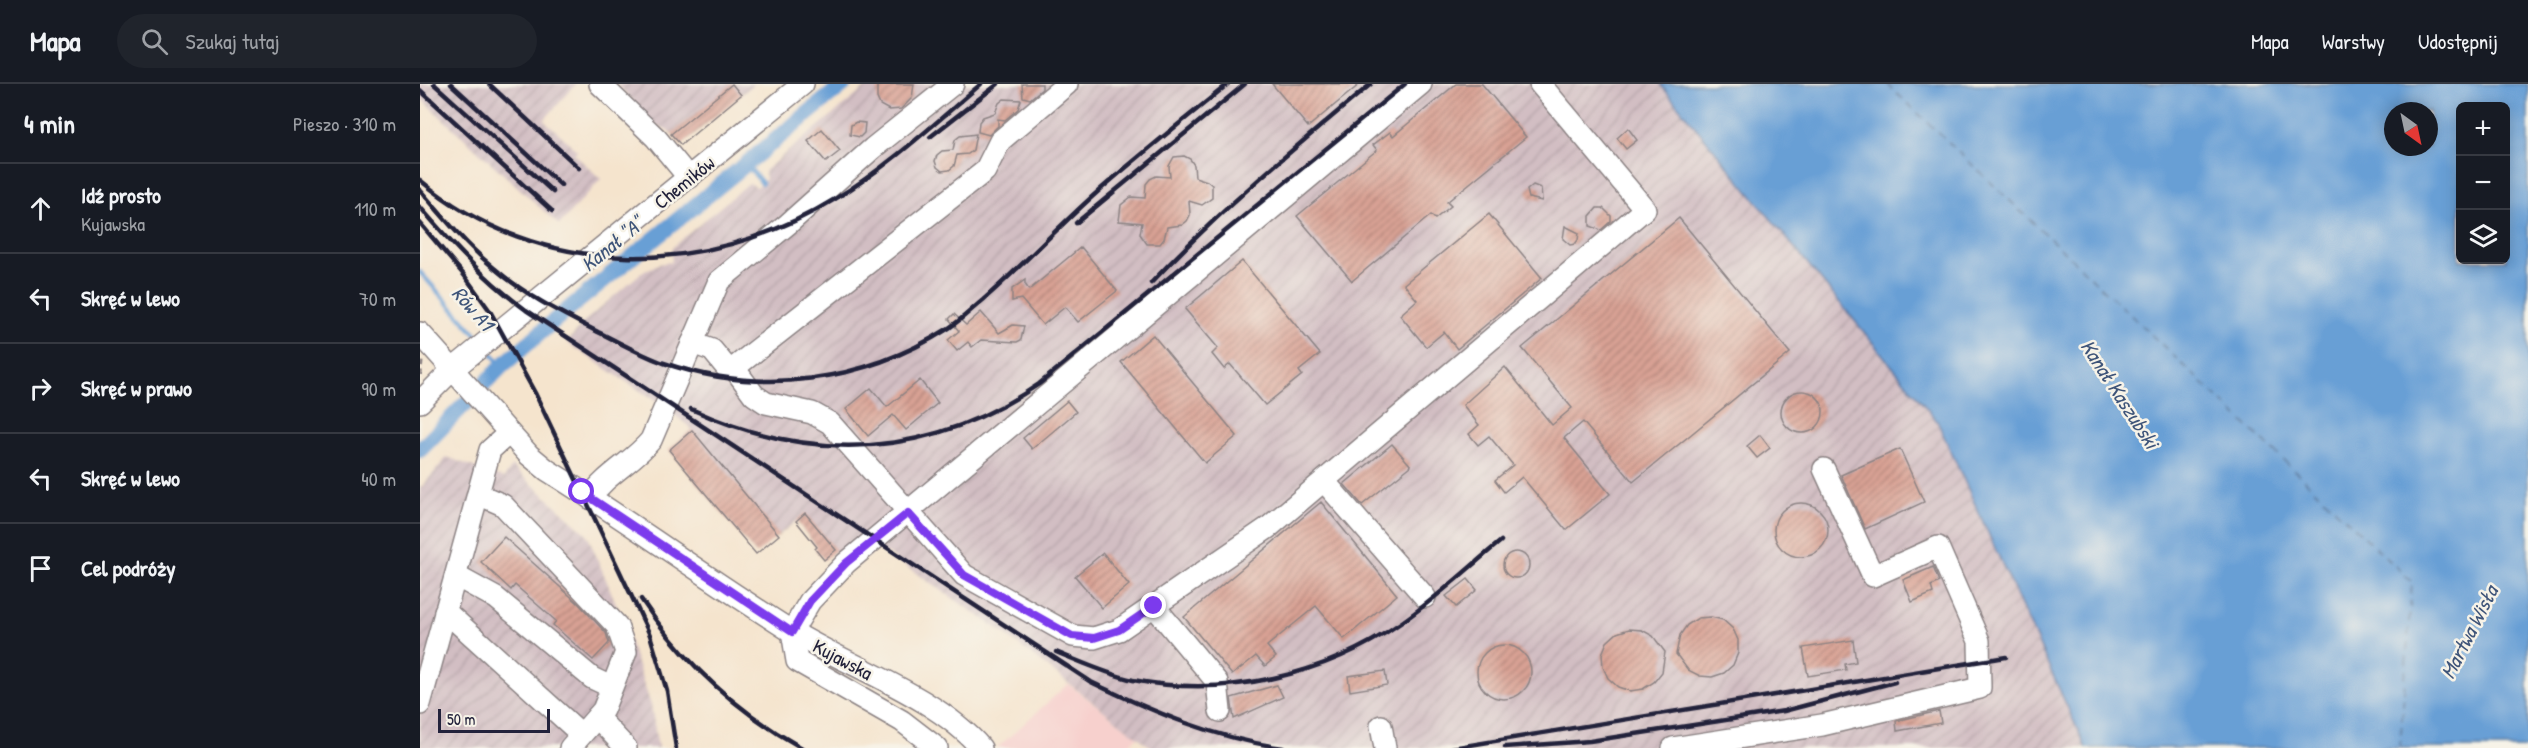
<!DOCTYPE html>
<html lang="pl">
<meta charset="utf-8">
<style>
body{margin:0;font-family:"Patrick Hand",sans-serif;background:#20242c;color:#f1f3f6}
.controls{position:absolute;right:18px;top:18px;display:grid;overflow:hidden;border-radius:9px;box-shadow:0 3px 15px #0003}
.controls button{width:54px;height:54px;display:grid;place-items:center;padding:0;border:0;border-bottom:2px solid #363941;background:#171b24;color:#f1f3f6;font:30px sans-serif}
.compass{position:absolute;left:1964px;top:18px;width:54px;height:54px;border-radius:50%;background:#171b24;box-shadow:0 3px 15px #0003;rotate:147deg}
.scale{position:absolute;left:18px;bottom:15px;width:112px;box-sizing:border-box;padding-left:6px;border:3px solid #22223b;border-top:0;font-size:16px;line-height:21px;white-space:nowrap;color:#22223b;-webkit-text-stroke:4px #f7f3e8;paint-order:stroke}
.stop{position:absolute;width:18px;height:18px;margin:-14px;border:4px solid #7c3aed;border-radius:50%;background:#fff}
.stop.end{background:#7c3aed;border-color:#fff;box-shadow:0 2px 6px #0008}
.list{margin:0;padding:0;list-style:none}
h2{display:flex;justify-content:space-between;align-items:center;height:78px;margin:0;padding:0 24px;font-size:26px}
h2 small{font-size:20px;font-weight:400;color:#9ea1a6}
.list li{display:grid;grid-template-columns:39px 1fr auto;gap:18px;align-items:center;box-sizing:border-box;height:90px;padding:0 24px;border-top:2px solid #363941}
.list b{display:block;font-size:22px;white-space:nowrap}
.list p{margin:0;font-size:20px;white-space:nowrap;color:#9ea1a6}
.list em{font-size:20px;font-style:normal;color:#9ea1a6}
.icon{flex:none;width:33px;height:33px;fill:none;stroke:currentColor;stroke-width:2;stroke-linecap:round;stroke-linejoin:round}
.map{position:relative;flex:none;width:2108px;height:664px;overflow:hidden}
header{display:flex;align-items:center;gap:36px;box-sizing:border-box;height:84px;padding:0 30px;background:#171b24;border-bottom:2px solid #363941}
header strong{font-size:28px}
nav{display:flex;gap:33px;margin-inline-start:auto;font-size:21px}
.search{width:420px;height:54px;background:#20242c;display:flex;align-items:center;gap:15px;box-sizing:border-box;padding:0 21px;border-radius:33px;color:#9ea1a6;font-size:22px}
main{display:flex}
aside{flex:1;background:#171b24}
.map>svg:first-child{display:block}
.built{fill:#f7d0cd}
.industrial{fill:url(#industrial-furrows)}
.water{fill:#679fd5;stroke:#446088;stroke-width:1.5;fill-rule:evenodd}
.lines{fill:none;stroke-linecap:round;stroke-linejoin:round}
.stream{stroke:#679fd5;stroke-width:4.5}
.canal{stroke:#679fd5;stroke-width:16}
.ferry{stroke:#3e5479;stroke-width:1.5;stroke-dasharray:8 6;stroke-linecap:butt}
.building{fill:url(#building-hatch)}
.minor-casing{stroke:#8c8384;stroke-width:24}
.path{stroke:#8c8384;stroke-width:3;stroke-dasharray:4.5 4.5;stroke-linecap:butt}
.minor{stroke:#fff;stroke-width:21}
.rail{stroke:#22223b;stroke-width:4.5}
.route{stroke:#7c3aed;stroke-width:8}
.labels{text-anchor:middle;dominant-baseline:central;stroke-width:5;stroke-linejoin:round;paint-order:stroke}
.street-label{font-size:20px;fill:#22223b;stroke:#f7f3e8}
.water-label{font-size:21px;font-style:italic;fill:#3e5479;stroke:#f7f3e8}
</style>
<header>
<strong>Mapa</strong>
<div class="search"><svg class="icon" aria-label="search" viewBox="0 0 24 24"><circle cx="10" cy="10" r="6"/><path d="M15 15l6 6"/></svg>Szukaj tutaj</div>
<nav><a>Mapa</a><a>Warstwy</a><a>Udostępnij</a></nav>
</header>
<main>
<aside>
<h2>4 min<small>Pieszo · 310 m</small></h2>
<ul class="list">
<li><svg class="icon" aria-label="ahead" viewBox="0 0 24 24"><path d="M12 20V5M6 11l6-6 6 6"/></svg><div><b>Idź prosto</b><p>Kujawska</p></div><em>110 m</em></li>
<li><svg class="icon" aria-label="left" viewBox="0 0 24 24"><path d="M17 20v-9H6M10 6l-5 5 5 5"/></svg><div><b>Skręć w lewo</b></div><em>70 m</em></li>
<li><svg class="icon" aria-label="right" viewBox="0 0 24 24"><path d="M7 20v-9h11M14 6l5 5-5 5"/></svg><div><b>Skręć w prawo</b></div><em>90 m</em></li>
<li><svg class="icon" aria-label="left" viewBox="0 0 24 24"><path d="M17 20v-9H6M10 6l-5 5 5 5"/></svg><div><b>Skręć w lewo</b></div><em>40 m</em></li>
<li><svg class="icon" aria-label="arrive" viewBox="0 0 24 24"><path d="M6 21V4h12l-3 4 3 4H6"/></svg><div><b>Cel podróży</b></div></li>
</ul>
</aside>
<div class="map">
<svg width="2108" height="664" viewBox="0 0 2108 664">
<defs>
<pattern id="industrial-furrows" width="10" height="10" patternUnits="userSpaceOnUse" patternTransform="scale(1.5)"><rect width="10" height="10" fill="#d2bec3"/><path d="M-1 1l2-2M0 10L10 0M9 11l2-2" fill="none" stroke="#b4a3a8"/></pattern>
<pattern id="building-hatch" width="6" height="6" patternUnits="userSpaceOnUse" patternTransform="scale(1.5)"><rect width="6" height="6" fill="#d9a294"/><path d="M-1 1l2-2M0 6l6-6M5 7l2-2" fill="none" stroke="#b0847a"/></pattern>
</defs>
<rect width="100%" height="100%" fill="#f7f3e8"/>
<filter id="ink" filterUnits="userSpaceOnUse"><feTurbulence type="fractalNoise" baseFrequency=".0167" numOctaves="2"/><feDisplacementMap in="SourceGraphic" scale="12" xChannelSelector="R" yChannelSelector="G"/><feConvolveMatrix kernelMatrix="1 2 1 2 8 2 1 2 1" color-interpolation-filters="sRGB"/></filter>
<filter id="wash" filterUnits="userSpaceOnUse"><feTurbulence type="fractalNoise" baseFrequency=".008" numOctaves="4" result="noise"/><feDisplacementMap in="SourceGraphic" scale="24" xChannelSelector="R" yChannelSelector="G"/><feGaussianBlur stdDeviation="1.35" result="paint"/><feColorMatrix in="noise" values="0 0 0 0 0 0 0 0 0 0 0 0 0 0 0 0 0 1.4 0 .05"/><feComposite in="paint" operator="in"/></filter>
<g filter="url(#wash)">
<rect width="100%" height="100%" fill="#f5e4cd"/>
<!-- built -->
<path class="built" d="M648,600L718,653L703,664H577Z"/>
<!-- industrial -->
<g class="industrial">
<path d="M0,0H156L124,36L157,66L154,70L181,95L139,141L0,14Z"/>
<path d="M197,0H334L261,61L248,46L234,40Z"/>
<path d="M450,0H1240L1517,337L1666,664H732L578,545L459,464L431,486L416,467L404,476L395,465L397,463L376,437L336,470L249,366L272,345L245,323L147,259L166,236L221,189L238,180L252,178L251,165L256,160L329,99L337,103L346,95L344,87Z"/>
<path d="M27,373L84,394L92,382L167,450L200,529L231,621L238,664H0V405Z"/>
</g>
<!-- water -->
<path class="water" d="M1240,0H2108V664H1666L1517,337ZM2040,22H2086V176H2040ZM1973,27H2009V63H1973Z"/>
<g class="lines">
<!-- stream -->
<g class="stream">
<path d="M326,80L342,99"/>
<path d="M0,188L60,255"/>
<path d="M67,264L82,282"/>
</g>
<!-- canal -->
<path class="canal" d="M0,366L82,282L135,236L424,0"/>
<!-- ferry -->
<path class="ferry" d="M1467,0L1992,498L1980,664"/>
</g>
<g id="blocks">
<!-- building -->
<g class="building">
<path d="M312,0L321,11L261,61L251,50Z"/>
<path d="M457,0H494L492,14L481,25L469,26L460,21L457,14Z"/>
<path d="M602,0H622V5L610,15L603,13Z"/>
<path d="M852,0H940L888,43Z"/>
<path d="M1036,0H1062L1106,53L1027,118L1031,122L1015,135L1011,131L932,197L877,132L957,66L953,61L970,48L973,52Z"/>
<path d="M584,15L601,16L598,25L585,36L578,35V42L569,51L558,48L559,38L563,33L575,29L579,19Z"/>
<path d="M436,38L445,39L444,49L440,53L430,51L431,41Z"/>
<path d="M1208,44L1217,56L1206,65L1197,54Z"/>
<path d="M402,45L420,67L406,78L388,57Z"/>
<path d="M556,50L553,66L548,70L537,71L534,82L529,86L522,87L517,83L515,77L517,71L522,67L533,66L535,56L540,52Z"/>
<path d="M764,72L770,75L774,81L775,93L787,97L792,101V114L782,121L769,117L770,131L767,137L762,141L747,143L744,155L740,160H727L720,150L722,139L699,137L701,121L711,113L725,114L726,100L730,95L736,92L750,93L749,82L754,73Z"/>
<path d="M1113,101L1121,104L1122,117L1109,114L1107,106Z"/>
<path d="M1177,124H1183L1191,132V137L1181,146L1170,142V132Z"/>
<path d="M1069,130L1122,194L1037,265L1024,248L1006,263L980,231L997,216L984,200Z"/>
<path d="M1259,134L1370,269L1213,398L1163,338L1144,354L1190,410L1146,446L1102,393L1084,408L1075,396L1093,381L1069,352L1058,361L1049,350L1059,341L1043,321L1085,283L1132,341L1152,324L1102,264Z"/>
<path d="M1145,142L1159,149L1158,156L1155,160L1150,161L1143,155Z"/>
<path d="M661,163L697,207L658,238L645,223L623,241L601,215L592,217V205L605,196V200L609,206Z"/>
<path d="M822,177L900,270L879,287L882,291L845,321L810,280L804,285L792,270L798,264L765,225Z"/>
<path d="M561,228L579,249L593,241L604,242L601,256L597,258L561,256L552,263L548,258L537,267L528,256L539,247L529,235L534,230L546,241Z"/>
<path d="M733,251L817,352L785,379L701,278Z"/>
<path d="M500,296L518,319L486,346L473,331L448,352L426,325L451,304L467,323Z"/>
<circle cx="1382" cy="328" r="21"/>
<path d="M647,317L656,328L612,365L603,354Z"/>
<path d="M272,346L359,451L336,470L249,366Z"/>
<path d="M1340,351L1350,364L1337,374L1327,362Z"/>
<path d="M972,360L991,382L942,421L924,400Z"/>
<path d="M1480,365L1504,418L1445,445L1421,391Z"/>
<path d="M901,418L977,511L924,555L896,522L847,562L856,573L845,582L836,572L812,591L764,533Z"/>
<circle cx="1381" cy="446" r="27"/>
<path d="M385,429L416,466L404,476L395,465L397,463L376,437Z"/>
<path d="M84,453L158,519L186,549L189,559L173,576L133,541L136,537L95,501L91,506L61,478Z"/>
<circle cx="1096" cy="481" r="13"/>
<path d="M683,469L709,501L682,524L655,492Z"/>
<path d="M1513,483L1519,498L1511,502L1513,509L1492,518L1483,496Z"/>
<path d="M1048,495L1057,506L1036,523L1026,512Z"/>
<path d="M1291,533L1303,536L1313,545L1318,556V569L1313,581L1304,589L1292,593L1280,592L1268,586L1256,570L1260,551L1267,541L1278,534Z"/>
<path d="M1209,545L1222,546L1233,552L1245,568L1242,588L1234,598L1223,605L1210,607L1198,603L1188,594L1183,583L1182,570L1187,558L1197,549Z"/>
<path d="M1433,556L1436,578L1425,580L1426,586L1388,592L1383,564Z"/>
<circle cx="1084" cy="588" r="27"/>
<path d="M965,587L967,601L930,607L928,592Z"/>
<path d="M857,601L863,613L814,635L811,614Z"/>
<path d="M1519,627L1521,639L1477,647L1476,637Z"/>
</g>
</g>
</g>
<g filter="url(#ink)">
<use href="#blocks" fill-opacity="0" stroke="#8c8384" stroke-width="1.5"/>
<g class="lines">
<defs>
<g id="minor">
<path d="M180,0L236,54L269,94"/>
<path d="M0,249L109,371L127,386C209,437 288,495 371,547C430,583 516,612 561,664"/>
<path d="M272,259L292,266L306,283L314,284L334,311L346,319L392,329L410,339L544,491L653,552L674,554L699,546L849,443L1225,125L1120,0"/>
<path d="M314,284L565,87L580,57L647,0"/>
<path d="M0,318L33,285L383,0"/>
<path d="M904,397L1005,513"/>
<path d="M58,410L83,421L197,542L206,568L183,626L150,664"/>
<path d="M170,414C186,390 213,378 231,356L299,197L368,140L453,64L533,0"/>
<path d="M36,492L76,514L172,594L191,603"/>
<path d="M734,522L797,598L800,627"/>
<path d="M25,527L161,650"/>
<path d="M0,620L70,366L89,349"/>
<path d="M177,633L206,664"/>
<path d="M961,642L965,664"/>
<path d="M517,664L482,637L377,577L372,547L390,517L426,479L1001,0"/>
<path d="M1253,664L1402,641L1560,604L1559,557L1518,463L1453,492L1404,385"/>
</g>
</defs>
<!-- minor casing -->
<use href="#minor" class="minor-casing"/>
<!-- path -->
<path class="path" d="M1,291L2,277"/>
<!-- minor -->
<use href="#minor" class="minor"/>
<!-- rail -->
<g class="rail">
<path d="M14,0L133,108"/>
<path d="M31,0L141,101"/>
<path d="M69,0L159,84"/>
<path d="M0,6L132,127"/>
<path d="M510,53L578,0"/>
<path d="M0,96C119,196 285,195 415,115C468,83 514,40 561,0"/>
<path d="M0,106C23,133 46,161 74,184C105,211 141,229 178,248C199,258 221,271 244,279C340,312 443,299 529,244C541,236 552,225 563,216C601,183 635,146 673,112C717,73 763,37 808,0"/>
<path d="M0,123C33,161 66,197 106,226L671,598C733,628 795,654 863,664"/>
<path d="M0,139L44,191L70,227L115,309L230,551L247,607L256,664"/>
<path d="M656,139L825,0"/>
<path d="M731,199C799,127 875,63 951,0"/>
<path d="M271,325C392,380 508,375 619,300L985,0"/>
<path d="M221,515C263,578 316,627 382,664"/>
<path d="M636,568C661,578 687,590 713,596C806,614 905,592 982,538C1017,514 1048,484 1081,457"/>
<path d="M1085,663L1170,657L1364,627L1475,598"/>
<path d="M1032,664L1586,573"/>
</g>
</g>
</g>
<g class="lines" filter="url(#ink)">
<!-- route -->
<path class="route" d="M162,408L372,548L390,517L426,479L488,429L544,491L652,552L674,554L699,546L734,522"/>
</g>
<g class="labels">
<!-- street labels -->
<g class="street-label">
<text transform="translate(264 98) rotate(-39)">Chemików</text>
<text transform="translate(423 575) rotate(28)">Kujawska</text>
</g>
<!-- water labels -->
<g class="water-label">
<text transform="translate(192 160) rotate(-39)">Kanał "A"</text>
<text transform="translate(53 224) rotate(49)">Rów A1</text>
<text transform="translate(1700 310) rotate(57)">Kanał Kaszubski</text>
<text transform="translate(2049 548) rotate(-63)">Martwa Wisła</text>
</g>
</g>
</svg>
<div class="controls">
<button>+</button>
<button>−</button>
<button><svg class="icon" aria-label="layers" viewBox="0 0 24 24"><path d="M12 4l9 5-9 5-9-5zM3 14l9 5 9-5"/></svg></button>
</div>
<svg class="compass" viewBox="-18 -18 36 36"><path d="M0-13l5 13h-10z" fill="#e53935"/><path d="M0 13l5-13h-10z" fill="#9ea1a6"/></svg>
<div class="scale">50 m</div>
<div class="stop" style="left:162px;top:408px"></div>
<div class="stop end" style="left:734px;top:522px"></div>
</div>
</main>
